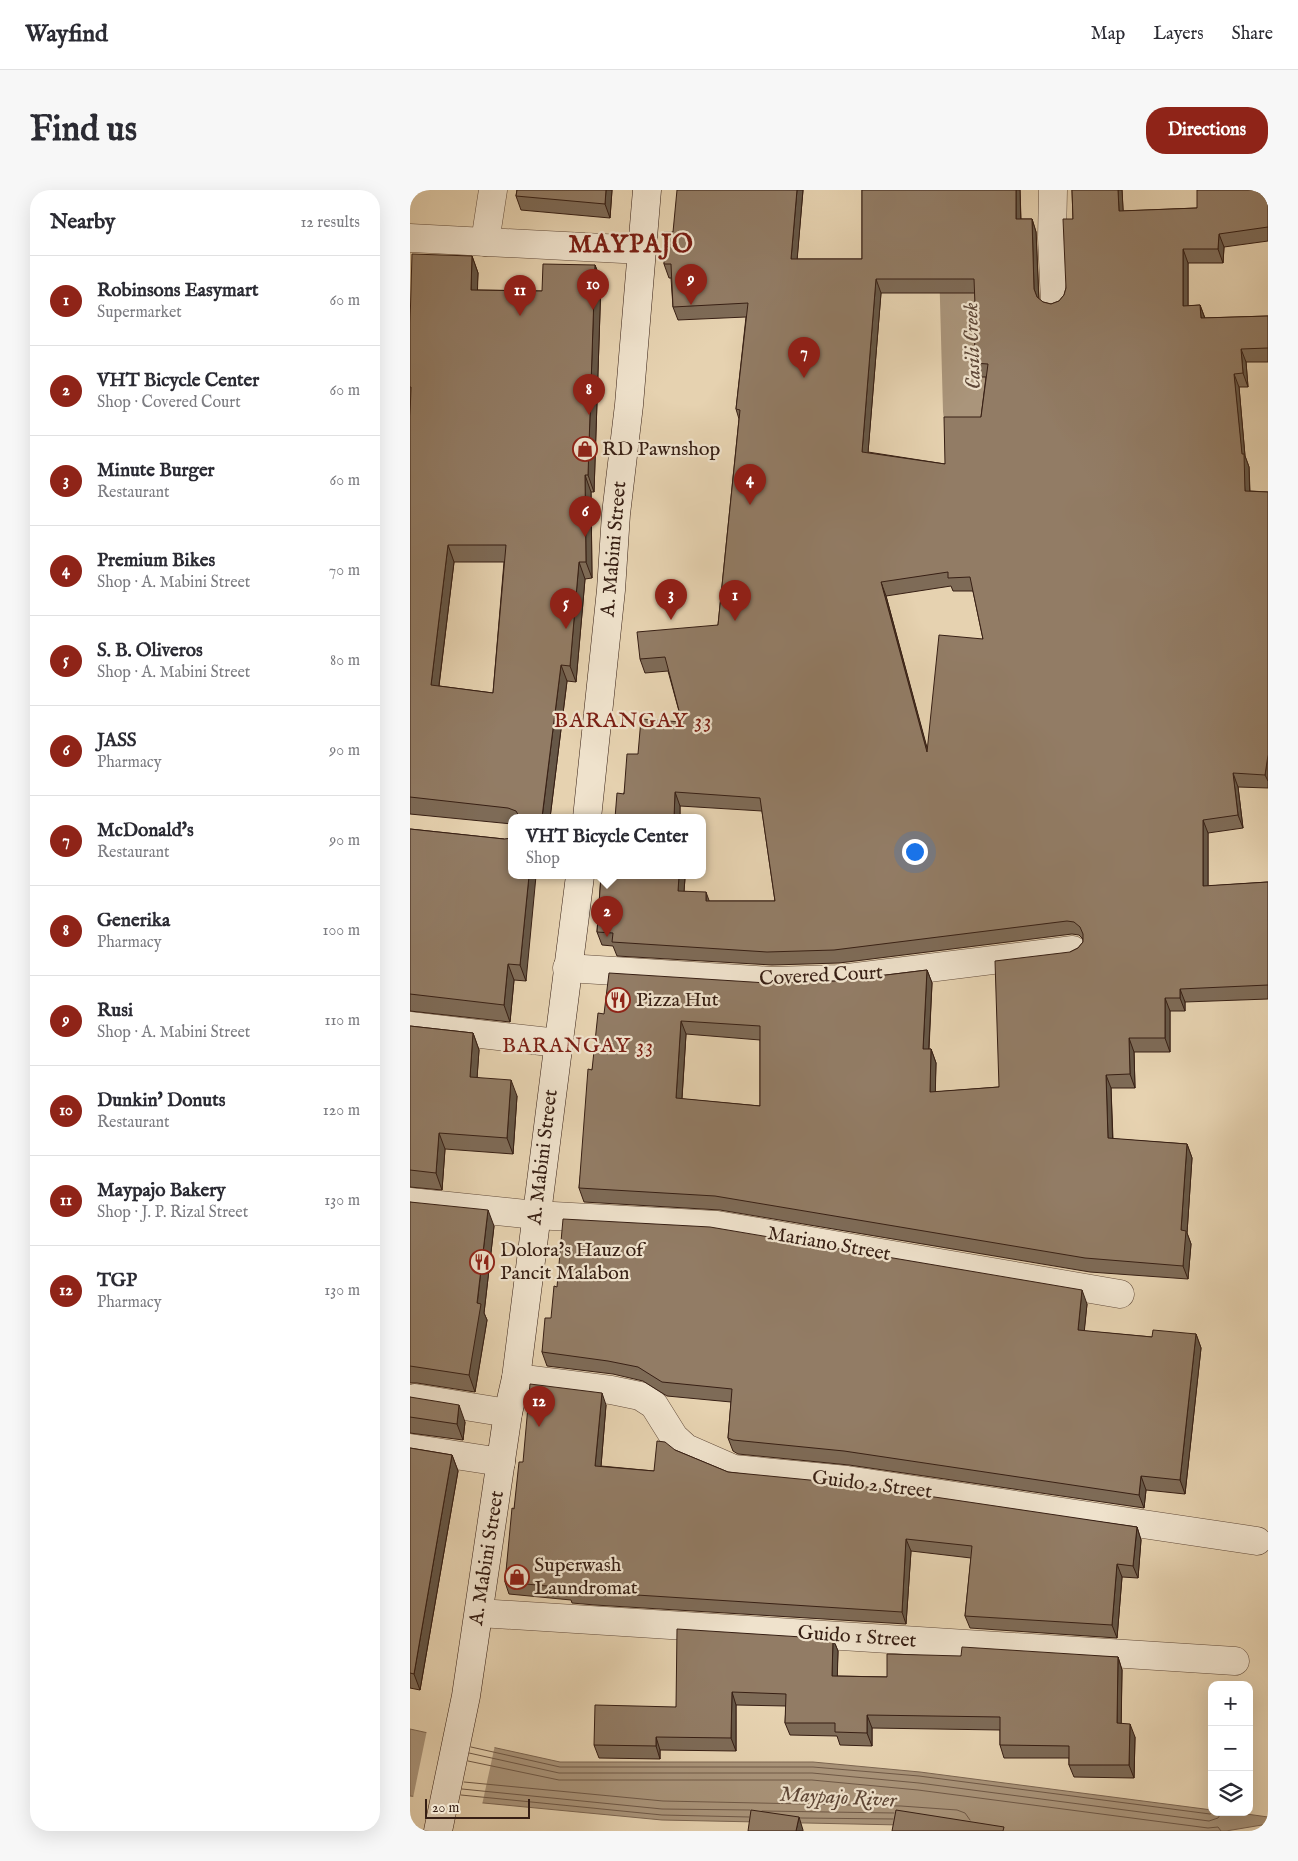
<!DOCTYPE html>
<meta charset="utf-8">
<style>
body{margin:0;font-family:"IM FELL English",serif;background:#f7f7f7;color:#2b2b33}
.controls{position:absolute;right:15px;bottom:15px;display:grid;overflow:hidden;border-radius:10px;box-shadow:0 5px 20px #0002}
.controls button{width:45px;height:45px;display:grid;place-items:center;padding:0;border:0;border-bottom:1px solid #e1e1e2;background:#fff;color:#2b2b33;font:25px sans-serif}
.scale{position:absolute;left:15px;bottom:12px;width:105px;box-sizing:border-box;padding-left:5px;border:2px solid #371f14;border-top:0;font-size:14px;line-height:18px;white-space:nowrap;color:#371f14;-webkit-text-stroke:4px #efe2cc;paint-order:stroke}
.you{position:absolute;left:504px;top:661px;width:18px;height:18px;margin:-12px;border:4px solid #fff;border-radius:50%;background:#1a73e8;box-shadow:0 0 0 8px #1a73e833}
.badge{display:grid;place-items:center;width:32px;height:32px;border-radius:50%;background:#8f2418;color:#fff;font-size:16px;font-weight:700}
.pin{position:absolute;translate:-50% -41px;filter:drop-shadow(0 1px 2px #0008)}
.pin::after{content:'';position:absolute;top:26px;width:18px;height:15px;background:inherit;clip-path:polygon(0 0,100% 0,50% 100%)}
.popup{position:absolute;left:98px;top:624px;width:198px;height:65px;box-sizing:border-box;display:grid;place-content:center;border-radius:10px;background:#fff;filter:drop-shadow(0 1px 4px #0005);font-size:16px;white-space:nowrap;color:#7c7c81}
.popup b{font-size:19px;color:#2b2b33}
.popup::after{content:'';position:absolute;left:50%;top:100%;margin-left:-10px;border:10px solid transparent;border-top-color:#fff}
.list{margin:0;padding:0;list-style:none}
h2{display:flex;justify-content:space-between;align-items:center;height:65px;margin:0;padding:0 20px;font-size:21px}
h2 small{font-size:16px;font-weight:400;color:#7c7c81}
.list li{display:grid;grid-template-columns:32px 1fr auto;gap:15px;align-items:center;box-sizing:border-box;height:90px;padding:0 20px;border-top:1px solid #e1e1e2}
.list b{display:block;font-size:19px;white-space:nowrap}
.list p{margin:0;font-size:16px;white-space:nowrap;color:#7c7c81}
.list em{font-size:16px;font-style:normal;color:#7c7c81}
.icon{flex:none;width:28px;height:28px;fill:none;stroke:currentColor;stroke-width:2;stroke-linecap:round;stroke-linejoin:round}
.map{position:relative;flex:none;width:858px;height:1641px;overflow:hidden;border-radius:20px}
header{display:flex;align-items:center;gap:30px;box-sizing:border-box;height:70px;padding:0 25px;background:#fff;border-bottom:1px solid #e1e1e2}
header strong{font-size:24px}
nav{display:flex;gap:28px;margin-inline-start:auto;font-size:18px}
.intro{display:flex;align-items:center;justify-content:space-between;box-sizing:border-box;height:120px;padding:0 30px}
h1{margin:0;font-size:35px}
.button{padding:12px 22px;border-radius:20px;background:#8f2418;color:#fff;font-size:18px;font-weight:700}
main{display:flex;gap:30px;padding:0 30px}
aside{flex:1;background:#fff;border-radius:20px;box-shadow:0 5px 20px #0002}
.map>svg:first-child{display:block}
.water{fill:#aa957b;stroke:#7c6652}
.pier{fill:#e6d2b0}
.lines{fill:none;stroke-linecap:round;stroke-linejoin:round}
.shore{stroke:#705a48;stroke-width:1}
.river{stroke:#aa957b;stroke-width:64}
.minor-casing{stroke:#634c3b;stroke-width:29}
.tertiary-casing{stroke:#634c3b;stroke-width:29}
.secondary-casing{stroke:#371f14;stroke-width:29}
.minor{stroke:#efe2cc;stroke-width:28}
.tertiary{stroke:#efe2cc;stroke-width:28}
.secondary{stroke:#efe2cc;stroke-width:28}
.wall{fill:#7e6b57;stroke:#371f14;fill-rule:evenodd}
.shaded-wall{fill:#665747;stroke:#371f14}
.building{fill:#927c65;stroke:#371f14;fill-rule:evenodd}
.labels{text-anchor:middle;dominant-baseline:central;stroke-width:4.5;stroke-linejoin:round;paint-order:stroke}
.poi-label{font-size:20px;fill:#371f14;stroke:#efe2cc;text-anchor:start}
.street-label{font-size:20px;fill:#371f14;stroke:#efe2cc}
.water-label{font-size:21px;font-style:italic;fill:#5f4838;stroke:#efe2cc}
.neighbourhood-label{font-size:21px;letter-spacing:1px;fill:#7a1f14;stroke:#efe2cc}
.quarter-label{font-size:22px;letter-spacing:1px;fill:#7a1f14;stroke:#efe2cc}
.district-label{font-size:25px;font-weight:bold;letter-spacing:1px;fill:#7a1f14;stroke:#efe2cc}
</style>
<header>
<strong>Wayfind</strong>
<nav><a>Map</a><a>Layers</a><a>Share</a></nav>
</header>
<div class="intro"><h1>Find us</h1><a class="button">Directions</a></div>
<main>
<aside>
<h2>Nearby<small>12 results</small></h2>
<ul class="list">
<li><span class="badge">1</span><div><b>Robinsons Easymart</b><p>Supermarket</p></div><em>60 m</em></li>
<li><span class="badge">2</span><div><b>VHT Bicycle Center</b><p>Shop · Covered Court</p></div><em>60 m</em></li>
<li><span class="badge">3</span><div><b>Minute Burger</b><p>Restaurant</p></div><em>60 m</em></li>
<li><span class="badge">4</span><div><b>Premium Bikes</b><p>Shop · A. Mabini Street</p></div><em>70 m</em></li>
<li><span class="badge">5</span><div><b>S. B. Oliveros</b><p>Shop · A. Mabini Street</p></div><em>80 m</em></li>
<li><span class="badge">6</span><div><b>JASS</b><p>Pharmacy</p></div><em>90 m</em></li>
<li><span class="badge">7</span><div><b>McDonald's</b><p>Restaurant</p></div><em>90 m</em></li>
<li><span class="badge">8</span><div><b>Generika</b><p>Pharmacy</p></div><em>100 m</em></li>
<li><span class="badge">9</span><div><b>Rusi</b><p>Shop · A. Mabini Street</p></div><em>110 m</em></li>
<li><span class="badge">10</span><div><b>Dunkin' Donuts</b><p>Restaurant</p></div><em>120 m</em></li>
<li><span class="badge">11</span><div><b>Maypajo Bakery</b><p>Shop · J. P. Rizal Street</p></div><em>130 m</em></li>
<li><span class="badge">12</span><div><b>TGP</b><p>Pharmacy</p></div><em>130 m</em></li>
</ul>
</aside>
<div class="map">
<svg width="858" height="1641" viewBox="0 0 858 1641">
<rect width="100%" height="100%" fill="#e6d2b0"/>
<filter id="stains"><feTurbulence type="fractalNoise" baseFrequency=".004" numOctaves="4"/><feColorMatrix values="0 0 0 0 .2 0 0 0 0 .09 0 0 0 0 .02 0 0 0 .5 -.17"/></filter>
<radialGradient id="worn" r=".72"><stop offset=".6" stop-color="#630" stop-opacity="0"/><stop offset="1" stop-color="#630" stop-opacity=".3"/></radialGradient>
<!-- water -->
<path class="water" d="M0,1539L150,1572H403L510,1582L802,1620V1622H822L858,1627V1634L816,1641H576L491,1635L252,1630L0,1606Z"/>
<!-- pier -->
<path class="pier" d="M17,1540L85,1555L72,1615L3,1608Z"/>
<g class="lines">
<!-- shore -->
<g class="shore">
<path d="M61,1557L150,1577H403L509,1586L800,1624L805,1622"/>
<path d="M59,1563L149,1583H402L509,1593L799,1631L808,1628L812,1622"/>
<path d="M58,1571L149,1590H402L508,1600L798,1638L808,1637L811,1641"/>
<path d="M54,1592L253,1611L491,1616L547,1620L555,1623L560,1630"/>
<path d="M52,1599L252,1619L340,1620"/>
<path d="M51,1605L252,1625L339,1627"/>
<path d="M352,1621L484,1623"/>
<path d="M390,1628L483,1629"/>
</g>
<!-- river -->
<path class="river" d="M559,0L565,221"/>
<defs>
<g id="minor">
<path d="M643,0L642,48L645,112"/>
<path d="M75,52L83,0"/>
<path d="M157,778L362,791L430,789L663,760"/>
<path d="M0,836L148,853"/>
<path d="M0,1012L125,1025L307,1035L710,1104"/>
<path d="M106,1188L201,1200L230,1206L244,1215L264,1247L276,1258L324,1279L437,1290L847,1351"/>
<path d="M5,1208L98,1223"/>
<path d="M0,1258L91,1272"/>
<path d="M69,1423L825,1471"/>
</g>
<path id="tertiary" d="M0,48L232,60"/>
<g id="secondary">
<path d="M177,628L201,400L206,324L219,215L237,0"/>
<path d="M28,1641L56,1506L98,1223L106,1188L170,686"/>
</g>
</defs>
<!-- minor casing -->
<use href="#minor" class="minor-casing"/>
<!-- tertiary casing -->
<use href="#tertiary" class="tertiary-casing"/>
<!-- secondary casing -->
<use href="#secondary" class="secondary-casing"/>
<!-- minor -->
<use href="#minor" class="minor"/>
<!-- tertiary -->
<use href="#tertiary" class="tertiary"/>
<!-- secondary -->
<use href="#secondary" class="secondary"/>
</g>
<!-- wall -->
<g class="wall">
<path d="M107,0H202L200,28L111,20L106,6Z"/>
<path d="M393,0L387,69H452V0H610L611,29H622L626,42L629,109L633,112L641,114L649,111L654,105L656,98L663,29L662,0H712L713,21L787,18L858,0V51L814,57L813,73H778V116L790,115L795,128L858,126V172H836L838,197H829L835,266L839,277L840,301L858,302V598L828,597L833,638L798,643V696L858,692V809L775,812V821H760V862H724L725,898H701L703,949L777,954L782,968L777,1043L781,1054L778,1089L680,1082L310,1020L174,1012L169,998L182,880L194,824L357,793L427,791L517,780L522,793L519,859H521L526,873L525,902L589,897L660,762L668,758L673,752V749L669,745L662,744L429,773L362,775L207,766L203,756L192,755L187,742L191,686H274L275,688L274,701L299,711H365L352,621L270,616V628H205L228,564L272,532L258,481L235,483L230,469L308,435L329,229L326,219L336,127L268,130L263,117L261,88H259L254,74L263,42ZM471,103H565L566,140L563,173L568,187H576L571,227L535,274L458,262ZM541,396L543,401H563L573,449L517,559L476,406ZM276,844L350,850V916L272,909Z"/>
<path d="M62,66L68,83L67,100L132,101L185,75L191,91L184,302H181L182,388L175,389L166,492L157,491L140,628H102V634L0,624V133ZM44,372H94L83,503L29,496Z"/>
<path d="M0,639L94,649L116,791L104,790L100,832L0,821Z"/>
<path d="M0,836L63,843L69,860L67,887L107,906L103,964L35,959L32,1000L0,997Z"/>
<path d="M0,1012L84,1036L74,1123L77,1130L65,1202L7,1193H0Z"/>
<path d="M677,1114L674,1141L742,1147L786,1144L791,1158L775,1304L736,1300L734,1318L439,1275L328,1264L323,1261L318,1248L321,1212L257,1206L233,1191L203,1184L137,1176L132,1162L141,1128Z"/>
<path d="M0,1207L55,1232L53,1250L0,1243Z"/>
<path d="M196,1215L191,1276L244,1281L265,1260L318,1282L727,1337L731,1350L728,1388L712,1387L707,1448L560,1438L555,1426L561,1368L501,1361L496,1434L185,1415L162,1413L161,1410L99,1404L95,1392L104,1319L113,1272Z"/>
<path d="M0,1258L42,1265L48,1281L10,1500L0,1498Z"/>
<path d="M423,1449L428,1461L427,1486L477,1487L551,1466L708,1467L712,1480L711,1533L725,1547L724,1588L664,1587L659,1575V1568H594L590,1555V1540L462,1538V1556L430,1555L427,1546L380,1545L375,1533L376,1516L326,1515V1561L250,1560V1569L189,1568L184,1555L266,1517Z"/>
</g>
<!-- shaded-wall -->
<g class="shaded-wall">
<path d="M196,0H202L200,28L195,14Z"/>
<path d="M387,0H393L386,83L381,69Z"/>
<path d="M606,0H610L611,42L606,29Z"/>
<path d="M708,0H712L714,35L709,21Z"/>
<path d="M622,29L626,42L629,113L624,99Z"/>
<path d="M809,44L814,57L813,73L808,59Z"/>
<path d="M773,59L778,73V130L773,116Z"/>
<path d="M62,66L68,83L67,116L61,100Z"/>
<path d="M185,75L191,91L184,302L178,285Z"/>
<path d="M466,89L471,103L457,275L452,262Z"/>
<path d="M790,115L795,129L791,128Z"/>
<path d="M831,159L836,172L838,197L833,183Z"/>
<path d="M824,184L829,197L835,266L839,277L840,315L835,301Z"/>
<path d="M175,285L181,302L182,388L176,372Z"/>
<path d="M38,355L44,372L27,511L21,495Z"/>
<path d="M169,372L175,389L166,492L160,476Z"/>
<path d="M471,392L476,406L522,576L517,562Z"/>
<path d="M151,475L157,491L140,628H132Z"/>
<path d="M858,565V591L855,585Z"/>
<path d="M823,583L828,597L833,638L828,625Z"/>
<path d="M265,602L270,616V628H264Z"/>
<path d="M793,630L798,643V710L793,696Z"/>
<path d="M119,686H126L116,791L110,775Z"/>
<path d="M269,686H274L275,688L273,715L268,701Z"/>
<path d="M296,702L301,716L296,711Z"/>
<path d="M98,774L104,790L100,832L94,815Z"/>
<path d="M517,780L522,793L518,872L513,859Z"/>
<path d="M770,799L775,812V821L770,808Z"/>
<path d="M755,808L760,821V862L755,848Z"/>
<path d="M271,831L276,844L271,922L266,908Z"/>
<path d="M63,843L69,860L66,903L60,887Z"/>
<path d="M719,848L724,862L725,898L720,884Z"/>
<path d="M521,859L526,873L525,916L520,902Z"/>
<path d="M696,885L701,898L703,962L698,948Z"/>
<path d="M101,890L107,906L103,964L97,948Z"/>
<path d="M29,943L35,959L32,1000L26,983Z"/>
<path d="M777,954L782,968L777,1043L781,1054L778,1089L773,1076L771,1040Z"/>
<path d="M78,1020L84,1036L74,1123L77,1130L65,1202L59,1185Z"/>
<path d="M672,1100L677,1114L673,1154L668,1140Z"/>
<path d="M786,1144L791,1158L775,1304L770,1290Z"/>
<path d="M192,1203L196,1215L190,1288L185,1276Z"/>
<path d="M49,1215L55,1232L53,1250L47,1234Z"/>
<path d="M42,1265L48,1281L10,1500L4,1484Z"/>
<path d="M731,1286L736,1300L734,1318L729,1305Z"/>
<path d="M727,1337L731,1350L728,1388L723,1376Z"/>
<path d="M496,1349L501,1361L496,1434L492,1422Z"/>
<path d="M707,1374L712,1387L707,1448L702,1435Z"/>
<path d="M423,1449L428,1461L427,1499L422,1486Z"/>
<path d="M708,1467L712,1480L711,1546L707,1533Z"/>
<path d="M322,1502L326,1515V1561L321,1548Z"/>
<path d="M457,1525L462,1538V1556L457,1543Z"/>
<path d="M720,1534L725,1547L724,1588L719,1575Z"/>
<path d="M246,1547L250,1560V1569L246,1556Z"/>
<path d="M389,1627L393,1640V1641H386Z"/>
</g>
<!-- building -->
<g class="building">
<path d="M107,0H196L195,14L106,6Z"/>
<path d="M267,0H387L381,69H452V0H606V29H622L624,99L627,107L633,112L641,114L649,111L654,105L656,98L653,29H663L662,0H708L709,21L787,18V0H858V37L809,44L808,59H773V116L790,115L791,128L858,126V158L831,159L833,183L824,184L832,264H834L835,301L858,302V565L855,585L823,583L828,625L793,630V696L858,692V795L770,799V808H755V848H719L720,884L696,885L698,948L777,954L771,1040L776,1041L773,1076L675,1068L305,1006L169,998L178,879L182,880L188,823L194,824L199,783L357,793L427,791L517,780L513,859H521L520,902L589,897L585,771L660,762L668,758L673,752V744L670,737L664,732L657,731L424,760L357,762L202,752L203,743L187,742L191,686H269L268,701L296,702V711H365L350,608L265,602L264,628H205L207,603L214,604L217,564H228L231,529L272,532L255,467L230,469L227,442L308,435L330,220L326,219L338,113L263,117L261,74H254V42H263ZM466,89H564L566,140L563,173L578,174L571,227H534L535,274L452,262ZM538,382V388L560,387L573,449L529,445L517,562L471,392ZM271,831L350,836V916L266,908Z"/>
<path d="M2,64L62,66L61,100L132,101L133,74L185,75L178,285H175L176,372H169L160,476L151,475L132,627L125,626L124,628H110L106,621L98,618L0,607V226L1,197H0V133ZM38,355H96L83,503L21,495Z"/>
<path d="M0,639L94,649L102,648V686H119L110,775L98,774L94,815L0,804Z"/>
<path d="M0,836L63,843L60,887L101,890L97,948L29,943L26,983L0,980Z"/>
<path d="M0,1012L78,1020L67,1113L71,1114L59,1185L0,1176Z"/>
<path d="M153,1029L300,1037L672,1100L668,1140L742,1147L743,1140L786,1144L770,1290L731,1286L729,1305L434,1261L323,1250L318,1248L322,1199L252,1192L228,1177L198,1171L132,1162L135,1128H141L144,1096L147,1097Z"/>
<path d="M120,1194L192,1203L185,1276L244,1281L247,1251L255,1252L265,1260L318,1282L430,1293L727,1337L723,1376L707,1374L702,1435L555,1426L562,1356L496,1349L492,1422L180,1402L158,1400V1398L95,1392L102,1318L104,1319L109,1272H113Z"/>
<path d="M0,1207L49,1215L47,1234L0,1227Z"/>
<path d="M0,1258L42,1265L4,1484L0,1483Z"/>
<path d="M267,1439L423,1449L422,1486L477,1487V1464L551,1466L552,1457L708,1467L707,1533L720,1534L719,1575H659V1556L590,1555V1527L457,1525V1543L425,1542V1533H375L376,1504L322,1502L321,1548L246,1547V1556L184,1555L185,1515L266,1517Z"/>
<path d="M341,1620L389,1627L386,1641H338Z"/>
<path d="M486,1620L594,1637L593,1641H482Z"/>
</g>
<!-- icons -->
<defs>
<symbol id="shop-ring" viewBox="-11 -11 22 22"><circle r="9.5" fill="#efe2cc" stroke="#8f2418" stroke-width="1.5"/><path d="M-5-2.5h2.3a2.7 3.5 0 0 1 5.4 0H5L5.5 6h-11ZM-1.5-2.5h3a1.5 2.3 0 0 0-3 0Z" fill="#8f2418"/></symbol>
<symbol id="restaurant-ring" viewBox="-11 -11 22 22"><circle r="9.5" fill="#efe2cc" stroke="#8f2418" stroke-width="1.5"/><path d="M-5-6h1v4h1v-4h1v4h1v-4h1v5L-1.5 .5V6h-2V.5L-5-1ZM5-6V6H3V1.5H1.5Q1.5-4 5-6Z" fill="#8f2418"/></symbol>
</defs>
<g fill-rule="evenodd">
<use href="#shop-ring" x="161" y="245" width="28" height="28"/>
<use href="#restaurant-ring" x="194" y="796" width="28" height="28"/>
<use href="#restaurant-ring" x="58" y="1058" width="28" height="28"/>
<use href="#shop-ring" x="93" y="1373" width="28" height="28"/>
</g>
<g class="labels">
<!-- poi labels -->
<g class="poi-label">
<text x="192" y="259">RD Pawnshop</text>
<text x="226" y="810">Pizza Hut</text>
<text x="90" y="1060">Dolora's Hauz of<tspan x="90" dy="23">Pancit Malabon</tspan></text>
<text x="124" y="1375">Superwash<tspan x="124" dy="23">Laundromat</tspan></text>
</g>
<!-- street labels -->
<g class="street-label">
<text transform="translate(204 359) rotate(-85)">A. Mabini Street</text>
<text transform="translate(411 786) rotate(-3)">Covered Court</text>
<text transform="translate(133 967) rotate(-83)">A. Mabini Street</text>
<text transform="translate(419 1054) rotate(10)">Mariano Street</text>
<text transform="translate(462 1295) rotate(7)">Guido 2 Street</text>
<text transform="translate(77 1368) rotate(-81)">A. Mabini Street</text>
<text transform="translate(447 1447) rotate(4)">Guido 1 Street</text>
</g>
<!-- water labels -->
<g class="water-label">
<text transform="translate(563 156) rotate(-92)">Casili Creek</text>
<text transform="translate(428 1608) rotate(3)">Maypajo River</text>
</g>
<!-- neighbourhood labels -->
<g class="neighbourhood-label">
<text x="168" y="856">BARANGAY 33</text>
</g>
<!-- quarter labels -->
<g class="quarter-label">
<text x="223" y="531">BARANGAY 33</text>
</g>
<!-- district labels -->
<g class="district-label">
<text x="221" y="55">MAYPAJO</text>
</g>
</g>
<rect width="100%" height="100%" filter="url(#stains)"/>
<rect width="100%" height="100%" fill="url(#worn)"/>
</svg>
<div class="controls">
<button>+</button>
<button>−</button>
<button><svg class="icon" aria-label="layers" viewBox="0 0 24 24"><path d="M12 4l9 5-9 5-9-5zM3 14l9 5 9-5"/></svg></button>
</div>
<div class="scale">20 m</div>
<div class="you"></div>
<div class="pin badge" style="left:325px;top:431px">1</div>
<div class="pin badge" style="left:197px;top:747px">2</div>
<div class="popup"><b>VHT Bicycle Center</b>Shop</div>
<div class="pin badge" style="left:261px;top:430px">3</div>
<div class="pin badge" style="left:340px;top:315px">4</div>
<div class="pin badge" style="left:156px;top:439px">5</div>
<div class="pin badge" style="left:175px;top:347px">6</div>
<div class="pin badge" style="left:394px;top:188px">7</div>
<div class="pin badge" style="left:179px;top:225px">8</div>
<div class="pin badge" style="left:281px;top:115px">9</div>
<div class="pin badge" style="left:183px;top:120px">10</div>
<div class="pin badge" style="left:110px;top:126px">11</div>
<div class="pin badge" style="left:129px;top:1237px">12</div>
</div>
</main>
